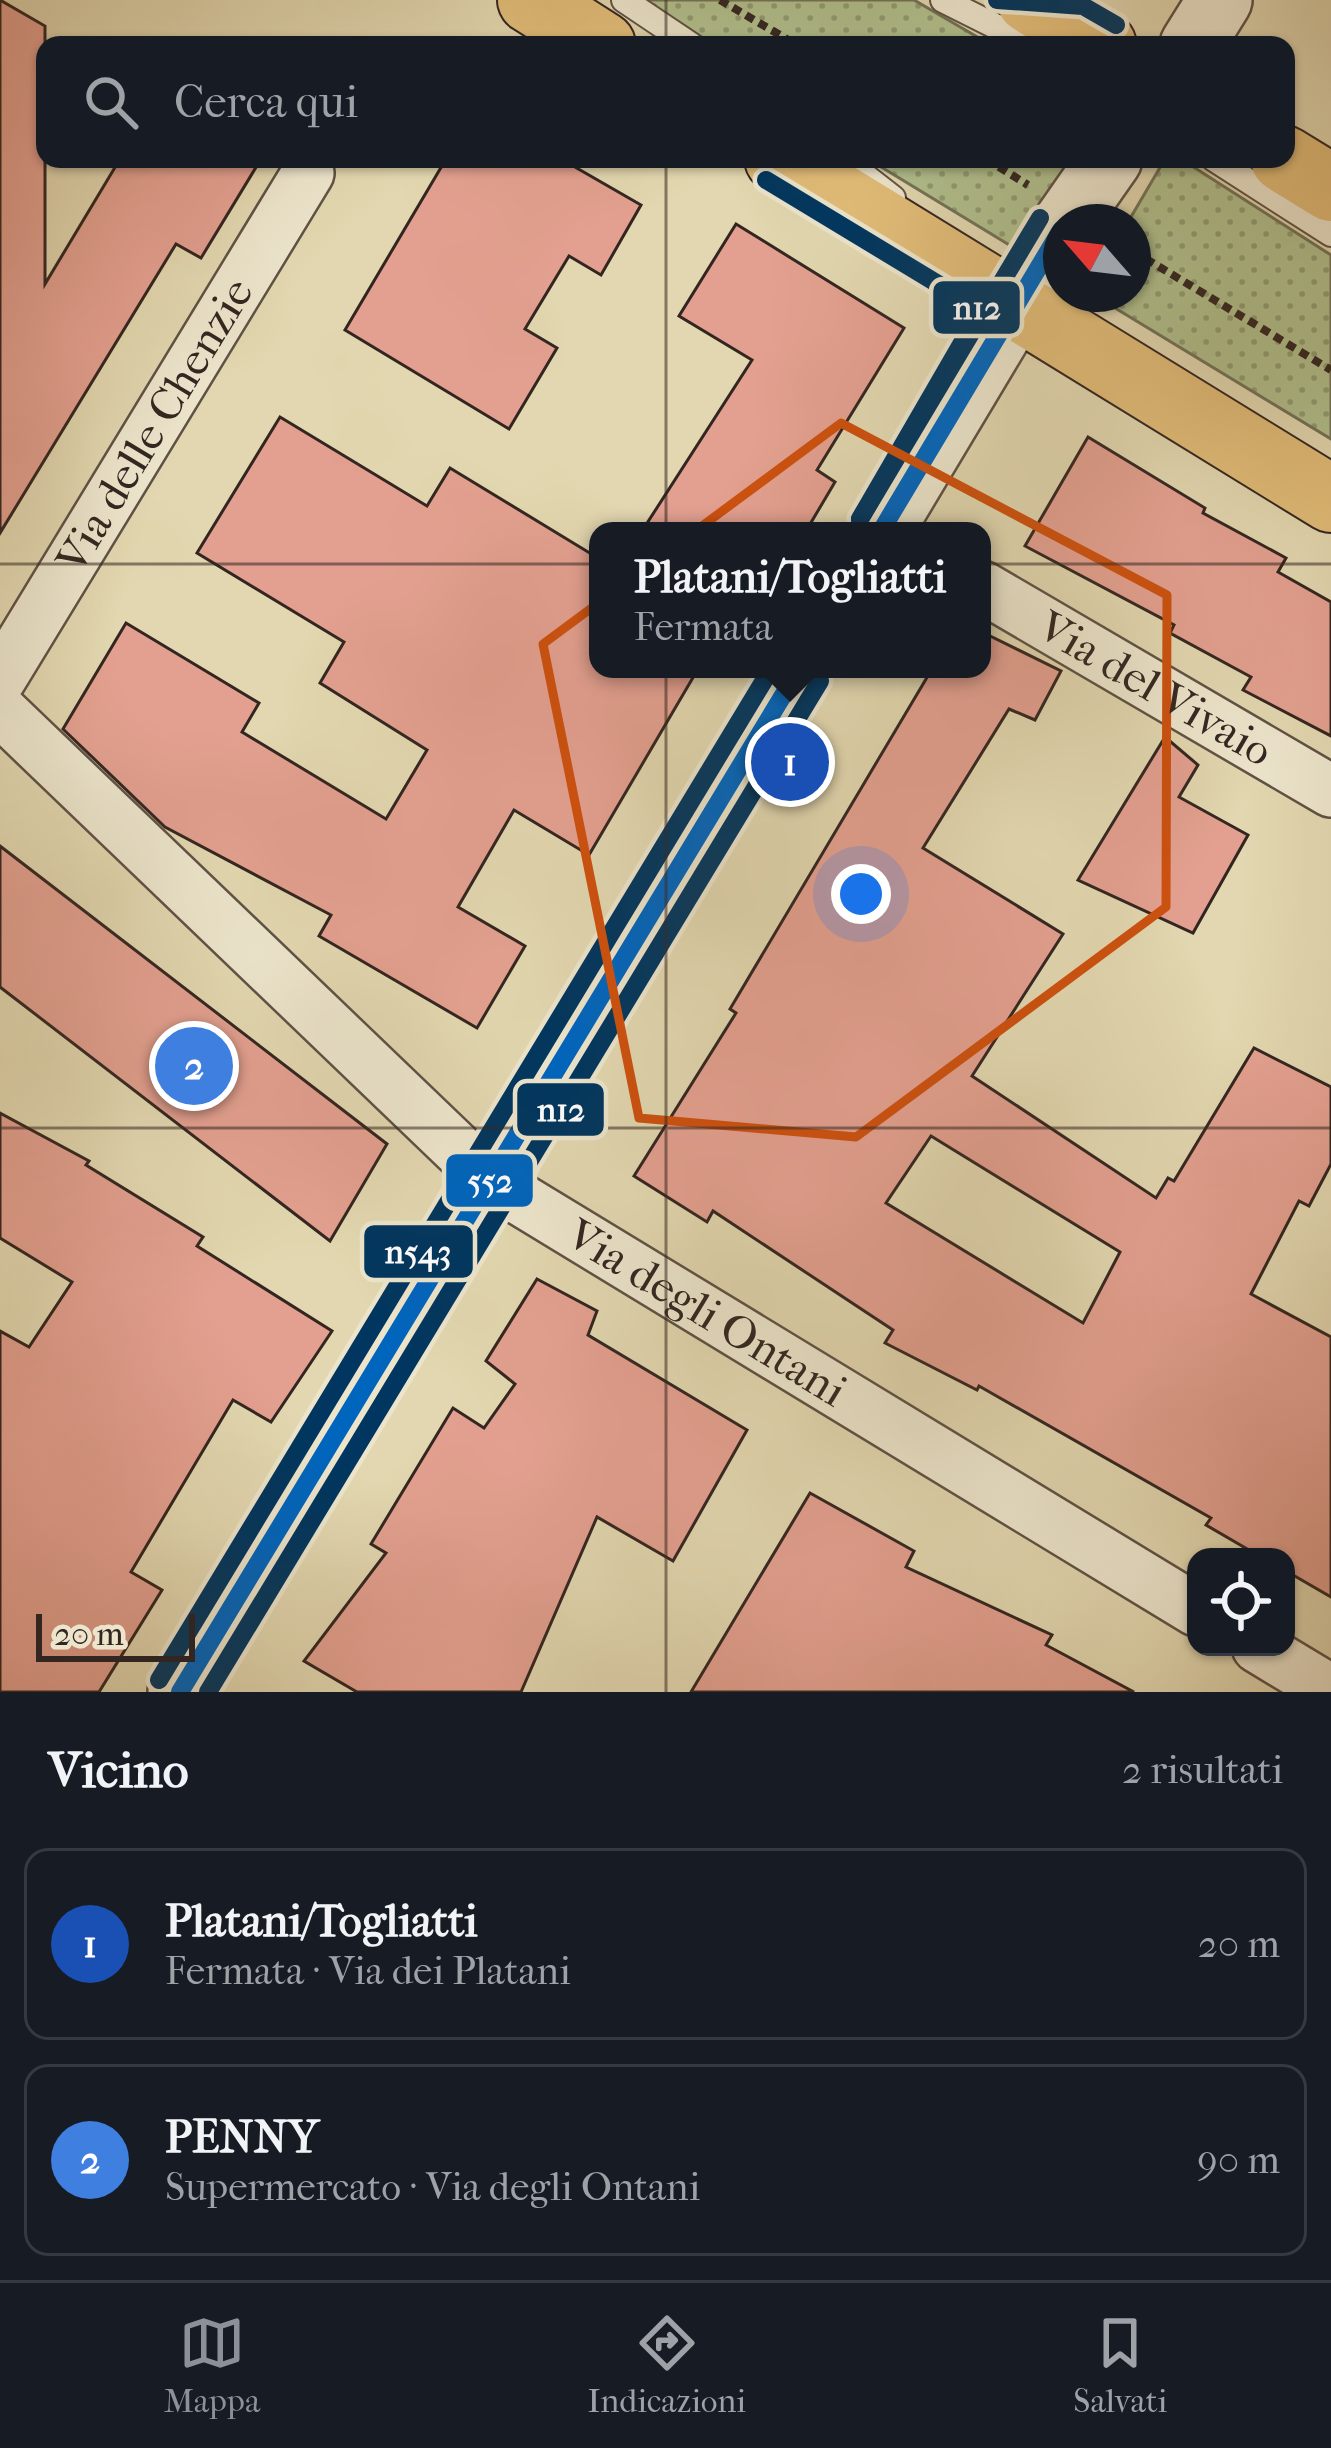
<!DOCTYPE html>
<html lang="it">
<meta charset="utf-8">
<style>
body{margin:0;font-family:"IM FELL French Canon",serif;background:#242831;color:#f1f3f6}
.controls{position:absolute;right:36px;bottom:36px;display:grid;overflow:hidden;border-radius:24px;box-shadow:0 3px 9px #0004}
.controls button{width:108px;height:108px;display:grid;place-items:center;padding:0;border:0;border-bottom:3px solid #363941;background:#171b24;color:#f1f3f6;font:60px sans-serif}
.compass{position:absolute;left:1043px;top:204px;width:108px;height:108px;border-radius:50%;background:#171b24;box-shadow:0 3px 9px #0004;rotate:298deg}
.scale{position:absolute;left:36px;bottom:30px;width:159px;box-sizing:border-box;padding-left:12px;border:6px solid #332621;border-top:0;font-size:33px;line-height:42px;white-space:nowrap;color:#332621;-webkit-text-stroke:9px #ece5cc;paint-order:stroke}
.you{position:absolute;left:861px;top:894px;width:42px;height:42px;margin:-30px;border:9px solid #fff;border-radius:50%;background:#1a73e8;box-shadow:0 0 0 18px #1a73e833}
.badge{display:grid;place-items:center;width:78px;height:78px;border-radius:50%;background:#8c9099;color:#fff;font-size:39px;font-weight:700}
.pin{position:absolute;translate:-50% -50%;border:6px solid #fff;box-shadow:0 3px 12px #0006}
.popup{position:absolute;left:589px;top:522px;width:402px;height:156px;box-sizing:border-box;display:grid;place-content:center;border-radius:24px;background:#171b24;filter:drop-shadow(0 3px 9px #0005);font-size:39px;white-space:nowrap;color:#9ea1a6}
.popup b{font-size:45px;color:#f1f3f6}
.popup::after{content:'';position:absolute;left:50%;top:100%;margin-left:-24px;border:24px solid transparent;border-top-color:#171b24}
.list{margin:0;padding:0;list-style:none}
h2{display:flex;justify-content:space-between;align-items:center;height:156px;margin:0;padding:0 48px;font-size:51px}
h2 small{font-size:39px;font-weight:400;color:#9ea1a6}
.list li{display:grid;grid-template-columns:78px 1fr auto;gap:36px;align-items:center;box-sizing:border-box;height:192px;margin:0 24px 24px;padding:0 24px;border:3px solid #363941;border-radius:24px}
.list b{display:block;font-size:45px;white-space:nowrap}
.list p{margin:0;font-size:39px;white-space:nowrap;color:#9ea1a6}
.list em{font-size:39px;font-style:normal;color:#9ea1a6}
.icon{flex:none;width:66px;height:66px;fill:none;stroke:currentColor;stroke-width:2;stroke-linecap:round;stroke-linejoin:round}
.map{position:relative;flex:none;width:1331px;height:1692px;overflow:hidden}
.search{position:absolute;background:#171b24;box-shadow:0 3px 9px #0004;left:36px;right:36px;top:36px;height:132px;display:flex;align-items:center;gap:30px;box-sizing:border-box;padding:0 42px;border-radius:24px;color:#9ea1a6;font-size:45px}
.sheet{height:588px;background:#171b24}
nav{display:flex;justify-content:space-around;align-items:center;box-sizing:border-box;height:168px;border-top:3px solid #363941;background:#171b24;font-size:33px;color:#9ea1a6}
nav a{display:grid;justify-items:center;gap:6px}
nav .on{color:#8c9099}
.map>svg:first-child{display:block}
.park{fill:url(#park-dots);stroke:#727257;stroke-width:3}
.building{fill:#e3a090;stroke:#332621;stroke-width:3;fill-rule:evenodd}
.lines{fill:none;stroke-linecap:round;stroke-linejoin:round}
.service-casing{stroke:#5f5245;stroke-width:28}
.minor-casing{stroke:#5f5245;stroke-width:56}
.tertiary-casing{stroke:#5f5245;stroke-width:68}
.primary-casing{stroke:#332621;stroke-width:70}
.path{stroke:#332621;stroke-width:8;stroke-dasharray:9 6;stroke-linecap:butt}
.service{stroke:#ece5cc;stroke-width:24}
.minor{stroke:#ece5cc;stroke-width:51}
.tertiary{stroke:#ece5cc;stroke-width:63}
.primary{stroke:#e1bc78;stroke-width:66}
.bus-1-casing{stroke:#ece5cc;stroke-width:27}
.bus-2-casing{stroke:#ece5cc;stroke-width:27}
.bus-3-casing{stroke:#ece5cc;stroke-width:27}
.bus-1{stroke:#0065bd;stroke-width:18}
.bus-2{stroke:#00365f;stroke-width:18}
.bus-3{stroke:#00365f;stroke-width:18}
.marked{fill:none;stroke:#cd510f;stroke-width:9;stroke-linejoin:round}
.grid{fill:none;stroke:#332621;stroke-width:3;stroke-opacity:0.55}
.labels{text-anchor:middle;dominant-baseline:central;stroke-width:10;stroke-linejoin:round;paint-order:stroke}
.street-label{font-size:45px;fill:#332621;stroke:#ece5cc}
.line-badge{stroke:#ece5cc;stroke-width:4.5}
.badge-label{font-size:33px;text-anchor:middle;font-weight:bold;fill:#fff}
</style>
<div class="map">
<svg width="1331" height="1692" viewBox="0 0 1331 1692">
<defs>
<pattern id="park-dots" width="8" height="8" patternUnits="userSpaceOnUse" patternTransform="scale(3)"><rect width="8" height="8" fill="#b0bf8d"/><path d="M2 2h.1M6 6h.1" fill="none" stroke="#909b73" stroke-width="1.8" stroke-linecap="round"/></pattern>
</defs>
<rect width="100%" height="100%" fill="#e2d7b0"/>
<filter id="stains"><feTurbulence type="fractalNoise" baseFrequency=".00167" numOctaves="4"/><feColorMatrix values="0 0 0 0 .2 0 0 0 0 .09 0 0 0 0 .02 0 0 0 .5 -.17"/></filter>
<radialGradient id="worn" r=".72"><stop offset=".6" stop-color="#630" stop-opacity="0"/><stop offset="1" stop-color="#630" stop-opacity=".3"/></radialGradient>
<!-- park -->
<g class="park">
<path d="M645,0H914L991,45H714Z"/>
<path d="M868,159H1074L1021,252Z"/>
<path d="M1165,159H1181L1331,255V439L1092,294H1133V222H1128Z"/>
</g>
<!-- building -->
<g class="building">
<path d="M0,0L45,26V284L120,159H261L201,258L176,244L0,533Z"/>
<path d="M446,159H561L641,205L601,275L569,256L525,329L557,348L509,429L345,330Z"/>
<path d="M736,224L904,328L817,470L835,482L806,531H642L752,360L679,316Z"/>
<path d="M280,417L427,506L450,468L598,558V669H698L589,855L514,810L458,907L525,946L477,1028L319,936L331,915L165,827L63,729L126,623L259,703L242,732L386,819L427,750L320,683L344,642L197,553Z"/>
<path d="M1088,437L1205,508L1203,513L1286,558L1278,572L1331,602V736L1243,690L1251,677L1170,633L1174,625L1025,546Z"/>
<path d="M982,632L1061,671L1035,720L1009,709L923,848L1063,934L972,1076L1156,1198L1168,1178L1174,1181L1254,1048L1331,1087V1164L1309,1206L1299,1201L1251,1294L1331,1337V1597L1286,1571V1557H1261L1206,1525L1211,1518L979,1386L977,1390L885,1343L893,1330L713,1211L707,1222L634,1176L736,1013L730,1009L932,669H982ZM931,1136L1120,1252L1083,1323L886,1203Z"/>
<path d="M1165,737L1198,765L1179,797L1248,835L1193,933L1078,880Z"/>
<path d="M0,846L387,1144L330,1241L0,987Z"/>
<path d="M0,1113L89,1161L86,1165L203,1237L197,1246L332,1331L271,1422L233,1400L131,1572L162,1590L99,1692H0V1331L29,1347L72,1282L0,1238Z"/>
<path d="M537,1279L597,1311L588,1335L747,1430L673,1561L597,1517L521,1692H357L304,1661L386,1553L371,1544L453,1408L484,1428L515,1384L486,1361Z"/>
<path d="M810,1493L914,1551L906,1567L1052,1635L1046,1645L1134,1692H691Z"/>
</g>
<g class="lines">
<defs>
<g id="service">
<path d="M624,0L691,45"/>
<path d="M943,0L997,27L1045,31"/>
<path d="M843,159L893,198"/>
<path d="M1214,159L1331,234"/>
</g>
<g id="minor">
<path id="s1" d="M982,587L1331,791"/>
<path id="s2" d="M0,679L308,173"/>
<path id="s3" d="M0,710L492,1182L1196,1610"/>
<path d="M1258,1647L1331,1691"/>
</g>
<g id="tertiary">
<path d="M1192,45L1220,0"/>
<path d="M1066,222L1110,159"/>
<path d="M881,531L1061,230"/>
<path d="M180,1692L799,669"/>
</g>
<g id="primary">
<path d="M531,0L602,45"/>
<path d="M1030,0L1103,45"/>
<path d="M778,159L1331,499"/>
<path d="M1284,159L1331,188"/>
</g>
</defs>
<!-- service casing -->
<use href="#service" class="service-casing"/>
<!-- minor casing -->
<use href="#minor" class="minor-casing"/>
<!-- tertiary casing -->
<use href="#tertiary" class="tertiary-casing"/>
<!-- primary casing -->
<use href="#primary" class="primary-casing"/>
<!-- path -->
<g class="path">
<path d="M720,0L797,45"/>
<path d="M986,159L1028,185"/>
<path d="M1133,251L1331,370"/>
</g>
<!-- service -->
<use href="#service" class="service"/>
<!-- minor -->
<use href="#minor" class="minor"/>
<!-- tertiary -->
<use href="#tertiary" class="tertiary"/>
<!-- primary -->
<use href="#primary" class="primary"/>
<defs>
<g id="bus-1">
<path d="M881,531L1061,230"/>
<path d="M180,1692L799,669"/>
</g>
<g id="bus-2">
<path d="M766,180L981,310L860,519"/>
<path d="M208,1692L820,681"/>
</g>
<g id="bus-3">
<path d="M997,0L1083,6L1116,25"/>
<path d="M860,519L1040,218"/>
<path d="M159,1680L771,669"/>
</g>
</defs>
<!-- bus-1 casing -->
<use href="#bus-1" class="bus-1-casing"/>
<!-- bus-2 casing -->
<use href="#bus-2" class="bus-2-casing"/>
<!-- bus-3 casing -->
<use href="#bus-3" class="bus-3-casing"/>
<!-- bus-1 -->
<use href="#bus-1" class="bus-1"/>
<!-- bus-2 -->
<use href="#bus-2" class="bus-2"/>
<!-- bus-3 -->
<use href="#bus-3" class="bus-3"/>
</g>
<!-- marked area -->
<path class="marked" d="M841,423L1167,595L1166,907L856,1137L639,1118L543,644Z"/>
<!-- grid -->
<path class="grid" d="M666,0V45M666,159V1692M0,564H1331M0,1128H1331"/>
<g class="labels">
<!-- street labels -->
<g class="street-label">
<text stroke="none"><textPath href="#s2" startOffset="297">Via delle Chenzie</textPath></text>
<text stroke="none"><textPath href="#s1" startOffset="201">Via del Vivaio</textPath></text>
<text stroke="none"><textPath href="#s3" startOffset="933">Via degli Ontani</textPath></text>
</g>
</g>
<g class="line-badge">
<rect x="931" y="279" width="91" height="57" rx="12" fill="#00365f"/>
<rect x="515" y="1081" width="91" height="57" rx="12" fill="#00365f"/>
<rect x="444" y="1152" width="91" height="57" rx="12" fill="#0065bd"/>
<rect x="362" y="1223" width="113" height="57" rx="12" fill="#00365f"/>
</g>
<g class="badge-label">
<text x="977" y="319">n12</text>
<text x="561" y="1121">n12</text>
<text x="490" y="1192">552</text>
<text x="418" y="1263">n543</text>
</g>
<rect width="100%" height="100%" filter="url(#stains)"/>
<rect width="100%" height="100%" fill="url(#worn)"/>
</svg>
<div class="controls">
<button><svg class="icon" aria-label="locate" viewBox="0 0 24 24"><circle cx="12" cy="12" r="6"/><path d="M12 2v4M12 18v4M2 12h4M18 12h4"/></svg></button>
</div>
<svg class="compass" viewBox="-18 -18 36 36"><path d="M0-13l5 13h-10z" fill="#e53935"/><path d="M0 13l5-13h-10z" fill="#9ea1a6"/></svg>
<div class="scale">20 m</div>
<div class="you"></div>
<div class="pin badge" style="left:790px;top:762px;background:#1a4fb4">1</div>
<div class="popup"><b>Platani/Togliatti</b>Fermata</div>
<div class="pin badge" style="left:194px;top:1066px;background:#3f7fe0">2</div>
<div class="search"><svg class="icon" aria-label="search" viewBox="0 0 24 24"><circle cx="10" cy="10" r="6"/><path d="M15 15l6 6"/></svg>Cerca qui</div>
</div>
<section class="sheet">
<h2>Vicino<small>2 risultati</small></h2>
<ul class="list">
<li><span class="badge" style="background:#1a4fb4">1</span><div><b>Platani/Togliatti</b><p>Fermata · Via dei Platani</p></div><em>20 m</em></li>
<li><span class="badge" style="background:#3f7fe0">2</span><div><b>PENNY</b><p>Supermercato · Via degli Ontani</p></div><em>90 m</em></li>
</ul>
</section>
<nav>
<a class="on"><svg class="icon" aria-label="map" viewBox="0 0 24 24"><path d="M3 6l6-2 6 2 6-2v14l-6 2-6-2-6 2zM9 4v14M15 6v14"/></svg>Mappa</a>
<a><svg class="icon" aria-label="directions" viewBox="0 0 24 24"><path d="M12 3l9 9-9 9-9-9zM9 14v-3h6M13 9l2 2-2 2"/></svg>Indicazioni</a>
<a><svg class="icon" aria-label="saved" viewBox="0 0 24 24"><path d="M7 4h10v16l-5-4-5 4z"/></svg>Salvati</a>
</nav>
